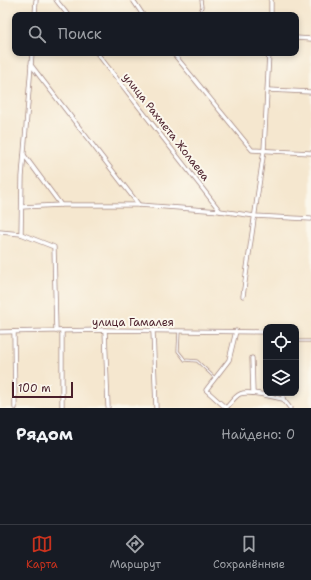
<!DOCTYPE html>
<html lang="ru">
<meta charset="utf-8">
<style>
body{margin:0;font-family:"Shantell Sans",sans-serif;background:#20242c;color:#f1f3f6}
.controls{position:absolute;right:12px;bottom:12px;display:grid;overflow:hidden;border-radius:8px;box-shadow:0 2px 6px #0003}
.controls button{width:36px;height:36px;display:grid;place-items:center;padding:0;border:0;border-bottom:1px solid #363941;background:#171b24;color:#f1f3f6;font:20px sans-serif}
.scale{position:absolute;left:12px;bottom:10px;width:61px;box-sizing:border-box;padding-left:4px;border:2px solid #4a1f2b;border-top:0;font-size:11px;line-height:14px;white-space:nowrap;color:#4a1f2b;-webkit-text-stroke:3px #fbf7ec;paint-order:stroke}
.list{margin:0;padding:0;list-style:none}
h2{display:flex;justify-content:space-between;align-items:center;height:52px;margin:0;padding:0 16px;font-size:17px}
h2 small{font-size:13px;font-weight:400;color:#9ea1a6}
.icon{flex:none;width:22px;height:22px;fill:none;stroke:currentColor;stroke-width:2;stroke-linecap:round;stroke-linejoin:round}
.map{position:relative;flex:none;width:311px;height:408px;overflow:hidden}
.search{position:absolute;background:#171b24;box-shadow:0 2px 6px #0003;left:12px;right:12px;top:12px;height:44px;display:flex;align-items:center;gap:10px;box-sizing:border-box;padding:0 14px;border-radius:8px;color:#9ea1a6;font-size:15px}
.sheet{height:116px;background:#171b24}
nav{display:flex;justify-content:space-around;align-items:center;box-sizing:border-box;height:56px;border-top:1px solid #363941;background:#171b24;font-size:11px;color:#9ea1a6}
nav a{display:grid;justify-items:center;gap:2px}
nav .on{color:#c8321e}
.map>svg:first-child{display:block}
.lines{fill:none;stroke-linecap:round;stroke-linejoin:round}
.service-casing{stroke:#a0837d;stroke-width:3}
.minor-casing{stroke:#a0837d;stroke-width:5}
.service{stroke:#fff;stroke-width:1.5}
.minor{stroke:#fff;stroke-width:3.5}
.labels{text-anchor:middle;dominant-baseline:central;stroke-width:4;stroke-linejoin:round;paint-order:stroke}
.street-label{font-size:11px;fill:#4a1f2b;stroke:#fbf7ec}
</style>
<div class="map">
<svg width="311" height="408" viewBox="0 0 311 408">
<rect width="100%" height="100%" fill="#fbf7ec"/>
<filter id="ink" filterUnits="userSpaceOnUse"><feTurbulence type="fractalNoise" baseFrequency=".025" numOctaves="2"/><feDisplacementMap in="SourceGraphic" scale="8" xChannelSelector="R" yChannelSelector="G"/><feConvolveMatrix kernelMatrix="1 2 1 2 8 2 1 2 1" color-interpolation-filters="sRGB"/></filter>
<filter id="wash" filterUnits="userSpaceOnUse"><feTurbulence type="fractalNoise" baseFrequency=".012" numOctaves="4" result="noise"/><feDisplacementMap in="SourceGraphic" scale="16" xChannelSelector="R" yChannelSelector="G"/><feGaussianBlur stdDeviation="0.9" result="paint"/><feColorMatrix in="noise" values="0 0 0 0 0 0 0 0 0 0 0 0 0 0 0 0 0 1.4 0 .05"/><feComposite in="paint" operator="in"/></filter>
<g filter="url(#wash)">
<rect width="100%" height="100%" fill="#f5e7cf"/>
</g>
<g filter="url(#ink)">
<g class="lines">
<defs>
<g id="service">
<path d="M200,11L202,7L201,0"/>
<path d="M179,331L178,351L182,356L185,360L197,361L215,378"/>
<path d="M296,341H311"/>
</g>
<g id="minor">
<path d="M56,0L68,15"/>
<path d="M133,0L143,15"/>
<path d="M35,15L36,0"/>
<path d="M271,15V0"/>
<path d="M296,38L311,39"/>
<path d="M97,53L220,211"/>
<path d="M173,53L252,150L311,153"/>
<path d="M31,65L139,205"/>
<path d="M268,90L311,92"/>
<path d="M24,155L61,205H139L220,211L255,216L311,219"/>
<path d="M22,207L61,205"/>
<path d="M0,232L21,234L54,247L56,331"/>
<path d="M21,234L22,177L32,53"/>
<path d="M243,296L264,150L269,53"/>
<path d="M105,330L108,407"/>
<path d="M62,331V406"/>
<path d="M153,331L156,408"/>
<path d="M0,332L105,330L266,332"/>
<path d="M14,332L15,408"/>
<path d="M252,358L253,393"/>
<path d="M283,393V399L290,408"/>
<path d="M226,408L206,390L229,360L236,331"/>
<path d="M226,408C230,404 235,396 240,394C249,390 273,397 283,399"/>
</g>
</defs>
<!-- service casing -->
<use href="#service" class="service-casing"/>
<!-- minor casing -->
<use href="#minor" class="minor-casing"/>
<!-- service -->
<use href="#service" class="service"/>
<!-- minor -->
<use href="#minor" class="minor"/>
</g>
</g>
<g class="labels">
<!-- street labels -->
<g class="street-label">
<text transform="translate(166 127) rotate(52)">улица Рахмета Жолаева</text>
<text x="133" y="322">улица Гамалея</text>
</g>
</g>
</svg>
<div class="controls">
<button><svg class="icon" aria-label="locate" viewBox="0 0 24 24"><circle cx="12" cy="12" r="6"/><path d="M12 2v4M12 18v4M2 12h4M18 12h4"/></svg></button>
<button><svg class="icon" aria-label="layers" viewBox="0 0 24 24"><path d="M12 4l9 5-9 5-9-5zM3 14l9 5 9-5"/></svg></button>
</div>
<div class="scale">100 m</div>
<div class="search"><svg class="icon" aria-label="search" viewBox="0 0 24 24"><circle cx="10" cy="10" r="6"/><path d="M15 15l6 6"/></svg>Поиск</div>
</div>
<section class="sheet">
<h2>Рядом<small>Найдено: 0</small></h2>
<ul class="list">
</ul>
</section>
<nav>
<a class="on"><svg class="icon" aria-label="map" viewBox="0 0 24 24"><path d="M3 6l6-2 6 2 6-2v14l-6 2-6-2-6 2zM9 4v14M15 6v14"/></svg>Карта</a>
<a><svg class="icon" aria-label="directions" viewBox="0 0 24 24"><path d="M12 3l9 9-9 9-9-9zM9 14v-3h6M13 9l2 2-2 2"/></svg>Маршрут</a>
<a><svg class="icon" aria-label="saved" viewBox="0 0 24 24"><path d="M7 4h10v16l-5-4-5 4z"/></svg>Сохранённые</a>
</nav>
